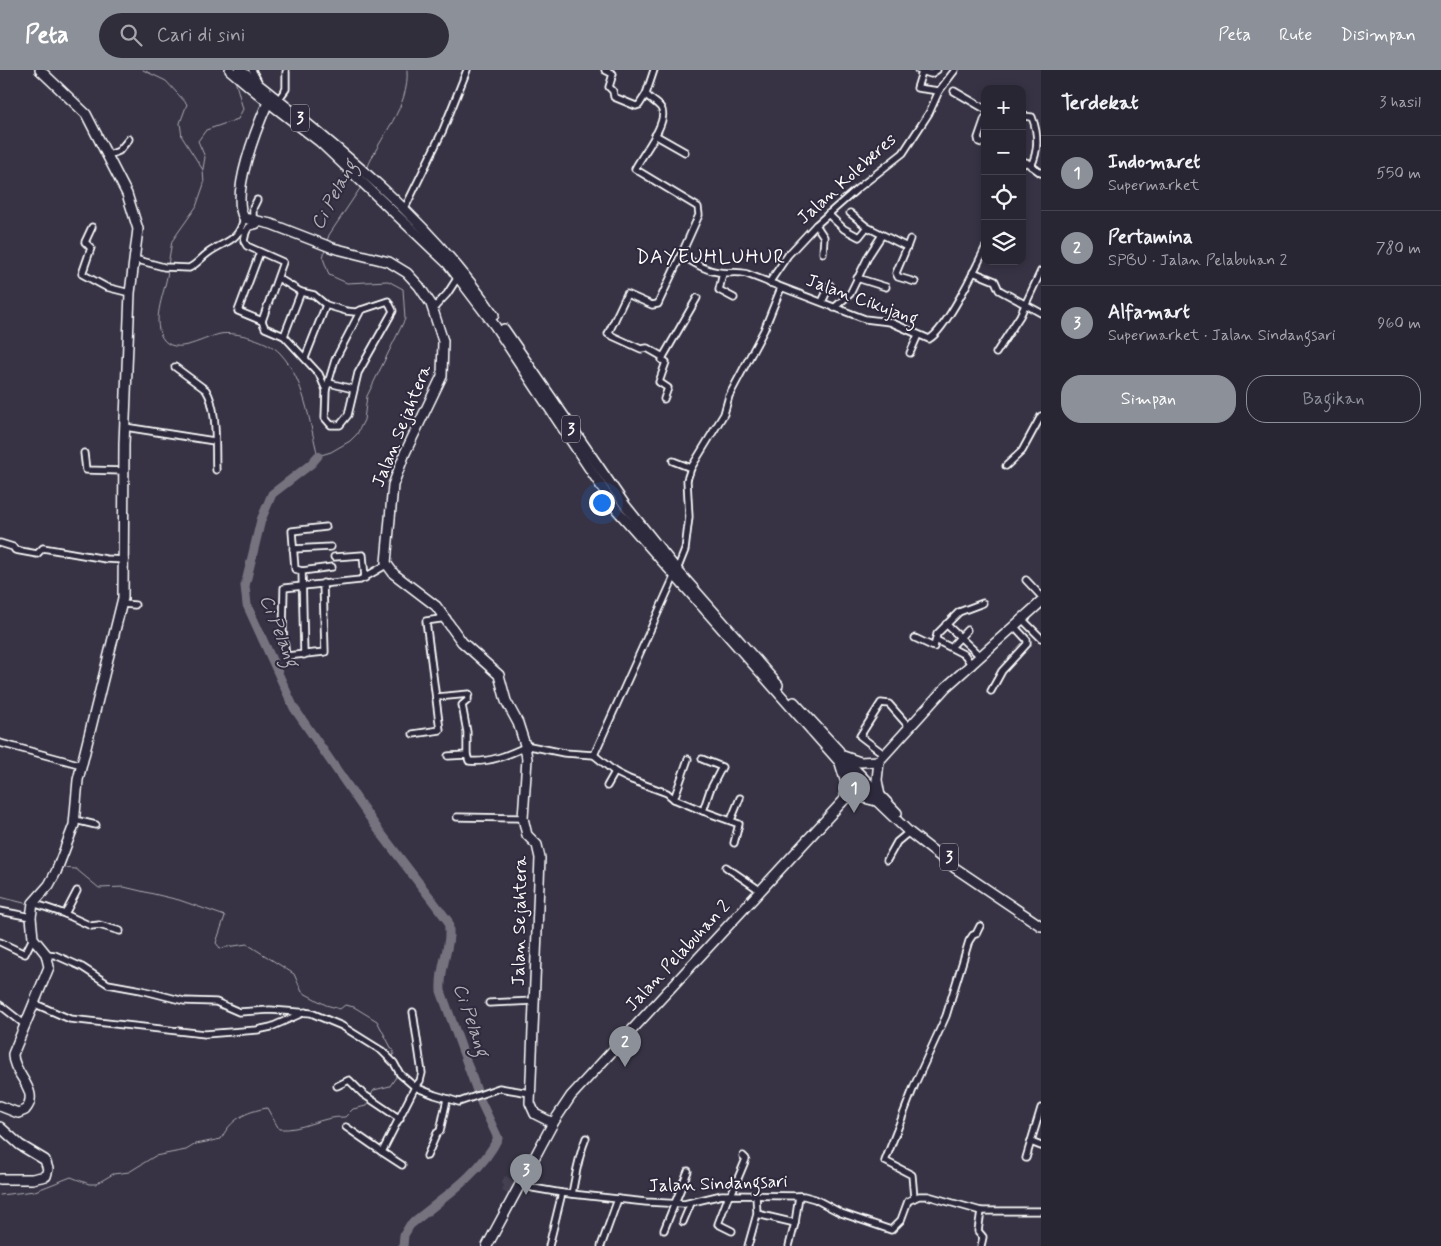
<!DOCTYPE html>
<html lang="id">
<meta charset="utf-8">
<style>
body{margin:0;font-family:Mynerve,sans-serif;background:#312e3c;color:#f1f3f6}
.controls{position:absolute;right:15px;top:15px;display:grid;overflow:hidden;border-radius:10px;box-shadow:0 2px 8px #0003}
.controls button{width:45px;height:45px;display:grid;place-items:center;padding:0;border:0;border-bottom:1px solid #45434f;background:#292634;color:#f1f3f6;font:25px sans-serif}
.you{position:absolute;left:601px;top:432px;width:18px;height:18px;margin:-12px;border:4px solid #fff;border-radius:50%;background:#1a73e8;box-shadow:0 0 0 8px #1a73e833}
.badge{display:grid;place-items:center;width:32px;height:32px;border-radius:50%;background:#8c9099;color:#fff;font-size:16px;font-weight:700}
.pin{position:absolute;translate:-50% -41px;filter:drop-shadow(0 1px 2px #0008)}
.pin::after{content:'';position:absolute;top:26px;width:18px;height:15px;background:inherit;clip-path:polygon(0 0,100% 0,50% 100%)}
.list{margin:0;padding:0;list-style:none}
h2{display:flex;justify-content:space-between;align-items:center;height:65px;margin:0;padding:0 20px;font-size:21px}
h2 small{font-size:16px;font-weight:400;color:#a5a5ac}
.list li{display:grid;grid-template-columns:32px 1fr auto;gap:15px;align-items:center;box-sizing:border-box;height:75px;padding:0 20px;border-top:1px solid #45434f}
.list b{display:block;font-size:19px;white-space:nowrap}
.list p{margin:0;font-size:16px;white-space:nowrap;color:#a5a5ac}
.list em{font-size:16px;font-style:normal;color:#a5a5ac}
.actions{display:flex;gap:10px;padding:15px 20px}
.actions a{flex:1;padding:11px 0;border:1px solid #8c9099;border-radius:20px;text-align:center;font-size:18px;color:#8c9099}
.actions .main{background:#8c9099;color:#fff}
.icon{flex:none;width:28px;height:28px;fill:none;stroke:currentColor;stroke-width:2;stroke-linecap:round;stroke-linejoin:round}
.map{position:relative;flex:none;width:1041px;height:1176px;overflow:hidden}
header{display:flex;align-items:center;gap:30px;box-sizing:border-box;height:70px;padding:0 25px;background:#8c9099;color:#fff}
header strong{font-size:24px}
nav{display:flex;gap:28px;margin-inline-start:auto;font-size:18px}
.search{width:350px;height:45px;background:#312e3c;display:flex;align-items:center;gap:12px;box-sizing:border-box;padding:0 18px;border-radius:28px;color:#a5a5ac;font-size:19px}
main{display:flex}
aside{flex:1;background:#292634}
.map>svg:first-child{display:block}
.built{fill:#444051}
.lines{fill:none;stroke-linecap:round;stroke-linejoin:round}
.stream{stroke:#adabb2;stroke-width:1}
.river{stroke:#76737f;stroke-width:9}
.street-casing{stroke:#fff;stroke-width:9}
.secondary-casing{stroke:#fff;stroke-width:12}
.primary-casing{stroke:#fff;stroke-width:12}
.street{stroke:#2f2a3d;stroke-width:5.5}
.secondary{stroke:#2f2a3d;stroke-width:9}
.primary{stroke:#2f2a3d;stroke-width:9}
.labels{text-anchor:middle;dominant-baseline:central;stroke-width:4;stroke-linejoin:round;paint-order:stroke}
.shield{fill:#2f2a3d;stroke:#c1bfc5;stroke-width:1}
.shield-label{font-size:16px;font-weight:bold;fill:#fff}
.street-label{font-size:18px;fill:#fff;stroke:#2f2a3d}
.water-label{font-size:19px;font-style:italic;fill:#b4b2b9;stroke:#2f2a3d}
.quarter-label{font-size:20px;letter-spacing:1px;fill:#fff;stroke:#2f2a3d}
</style>
<header>
<strong>Peta</strong>
<div class="search"><svg class="icon" aria-label="search" viewBox="0 0 24 24"><circle cx="10" cy="10" r="6"/><path d="M15 15l6 6"/></svg>Cari di sini</div>
<nav><a>Peta</a><a>Rute</a><a>Disimpan</a></nav>
</header>
<main>
<div class="map">
<svg width="1041" height="1176" viewBox="0 0 1041 1176">
<rect width="100%" height="100%" fill="#373345"/>
<filter id="ink" filterUnits="userSpaceOnUse"><feTurbulence type="fractalNoise" baseFrequency=".02" numOctaves="2"/><feDisplacementMap in="SourceGraphic" scale="10" xChannelSelector="R" yChannelSelector="G"/><feConvolveMatrix kernelMatrix="1 2 1 2 8 2 1 2 1" color-interpolation-filters="sRGB"/></filter>
<g filter="url(#ink)">
<!-- built -->
<path class="built" d="M505,1106L515,1111L508,1124L502,1121L504,1115L501,1113Z"/>
<g class="lines">
<!-- stream -->
<g class="stream">
<path d="M143,0L166,11L187,34L180,53L182,67L203,100L204,114L196,137L172,171L168,195"/>
<path d="M203,99L205,87L198,71L206,60L238,49L243,39L235,10"/>
<path d="M367,99C379,66 410,38 407,0"/>
<path d="M327,171L329,165L361,117"/>
<path d="M168,199C167,218 153,243 160,263C170,290 202,268 220,264C236,261 269,271 280,283C305,310 309,352 318,386L331,382L350,371L357,364L364,350L367,326L405,249L403,219L388,211L347,213L329,205L323,188L325,180"/>
<path d="M62,798L76,799L99,818L124,817L179,830L225,846L216,873L220,878L247,874L294,904L302,922L326,935L340,939L345,935L354,937L377,951L394,983L393,987"/>
<path d="M0,827L28,834"/>
<path d="M371,1025L374,1020L390,1016L396,1007L392,993"/>
<path d="M0,1125L35,1121L71,1107L89,1114H96L113,1104L129,1102L155,1086L186,1080L196,1074L221,1069C231,1049 245,1042 267,1038L279,1059C303,1061 321,1046 345,1047L353,1039L366,1036L369,1032"/>
</g>
<!-- river -->
<path class="river" d="M318,386L311,394L272,424L261,450L245,516L247,535L294,638L377,758L448,851C453,876 439,894 441,921L481,1032L498,1068C481,1104 440,1130 410,1155L404,1165L403,1176"/>
<defs>
<g id="street">
<path d="M252,0L258,11"/>
<path d="M605,0L613,4L609,17L613,21L614,27L636,36L639,35L646,24"/>
<path d="M654,0L646,24C650,30 657,32 661,38C670,51 641,86 635,99L698,137L699,145L681,185C693,192 704,200 718,202C728,204 737,201 747,204L865,249L890,252L929,269C945,261 977,196 985,178"/>
<path d="M918,0L931,4L937,0"/>
<path d="M922,2L917,18L939,21"/>
<path d="M954,21L985,39"/>
<path d="M278,30L286,19V2"/>
<path d="M1022,46L1032,47C1038,63 1039,80 1031,96"/>
<path d="M985,48L978,68L979,72L985,74"/>
<path d="M655,65L685,82"/>
<path d="M106,86L119,81L129,69"/>
<path d="M1022,95L1026,92L1041,103"/>
<path d="M405,138L443,60L467,0"/>
<path d="M850,143L867,157"/>
<path d="M828,144L844,159L859,167L867,157L907,177L910,169"/>
<path d="M253,148V138L257,130"/>
<path d="M816,155L824,167L823,183"/>
<path d="M92,157L85,172L91,178L82,204L106,217L130,223"/>
<path d="M240,161L246,162L244,171L247,176L283,192L262,251L238,241L260,182"/>
<path d="M246,162L249,157L257,155"/>
<path d="M907,177L896,203L898,207L915,212"/>
<path d="M134,189L164,197L189,198C196,195 201,188 208,183C226,170 238,173 244,148"/>
<path d="M973,202L995,211L999,220L1041,243"/>
<path d="M723,203L719,220L734,228"/>
<path d="M857,208L886,217"/>
<path d="M769,213L788,185L816,155L857,119L903,83L929,43L939,21L955,0"/>
<path d="M822,232L830,215"/>
<path d="M834,238L850,224L869,185L882,165"/>
<path d="M432,240L447,224L458,207"/>
<path d="M262,251L265,258L284,266L319,304L326,320L325,348L331,355H340L348,345L358,303L393,241L388,231L355,242L346,241L326,235L314,225L301,222L278,208"/>
<path d="M284,266L301,222"/>
<path d="M910,283L918,265"/>
<path d="M996,283L1020,246L1041,201"/>
<path d="M663,287L647,278L641,279L608,264L627,224L652,235L658,234L681,185"/>
<path d="M305,288L326,235"/>
<path d="M175,297L206,320C218,338 215,378 216,400"/>
<path d="M329,313L353,319"/>
<path d="M326,320L335,290L361,240"/>
<path d="M664,329L668,318L659,312L666,292L662,290L663,287L697,228"/>
<path d="M125,357L214,371"/>
<path d="M84,383L86,400L124,401"/>
<path d="M673,391L691,398"/>
<path d="M1006,396L1022,381L1041,346"/>
<path d="M326,457L292,461L295,499L302,501L332,497"/>
<path d="M0,473L13,477L15,480L37,484L43,478L106,489L125,490"/>
<path d="M293,479L331,477"/>
<path d="M334,487L363,485L365,508"/>
<path d="M677,500L685,480L689,447L687,410L691,398L724,344L729,326L764,260L781,218"/>
<path d="M302,501L304,585"/>
<path d="M1026,510L1041,526"/>
<path d="M323,513L325,582L286,586L283,561L284,518L360,510L386,495"/>
<path d="M122,534L135,535"/>
<path d="M1023,550L1041,568"/>
<path d="M946,554L981,587"/>
<path d="M915,568L934,577L937,564L959,542L983,533"/>
<path d="M936,570L965,585L972,596"/>
<path d="M951,577L967,560"/>
<path d="M991,621L1002,601L1027,574V570L1015,557"/>
<path d="M437,627L469,624"/>
<path d="M413,664L440,660L426,551L447,548"/>
<path d="M0,673L82,695"/>
<path d="M525,675L564,683L594,685L674,507"/>
<path d="M467,685V662L462,635L468,630V625"/>
<path d="M594,685L615,702L629,709L667,723L674,729L703,741L739,754L734,773"/>
<path d="M885,685L860,666L881,633L889,634L910,658"/>
<path d="M448,686L467,685L469,691C489,693 508,685 525,677"/>
<path d="M702,689L722,697L710,720L703,741"/>
<path d="M607,716L615,702"/>
<path d="M674,729L688,689"/>
<path d="M457,747L523,748"/>
<path d="M75,750L96,755"/>
<path d="M731,750L740,728"/>
<path d="M887,790L897,772L909,762"/>
<path d="M726,797L761,821"/>
<path d="M33,833L65,844L77,821"/>
<path d="M0,841L31,847"/>
<path d="M65,844L91,856L99,855L120,861"/>
<path d="M0,872L25,884L33,868"/>
<path d="M46,884L55,885L82,897L108,914L141,920L184,931L216,932L239,942L270,940L311,943L342,956L382,981L394,993L400,1004L415,1017L420,1011L422,1003L413,942"/>
<path d="M33,933L70,949L205,964L257,960L271,957L305,942"/>
<path d="M489,933L534,931"/>
<path d="M0,935L24,954"/>
<path d="M337,1016L349,1010L363,1024L400,1049"/>
<path d="M346,1057L382,1082"/>
<path d="M1031,1072L1041,1076"/>
<path d="M427,1086L437,1063L440,1061L447,1029"/>
<path d="M1026,1088L1041,1038"/>
<path d="M402,1095L382,1082L415,1017L435,1025L459,1032L499,1018L530,1023"/>
<path d="M521,1113L533,1118L562,1123L646,1132L684,1134L722,1125L804,1126L815,1129L841,1143L891,1160L901,1150L908,1131L919,1126H928L981,1141H1041"/>
<path d="M572,1124C576,1104 578,1087 586,1068"/>
<path d="M729,1125L718,1154L732,1161"/>
<path d="M731,1125L746,1089L743,1086"/>
<path d="M914,1128L912,1105L885,1091L915,1014L946,946L969,871L973,865L976,864L980,856"/>
<path d="M981,1141L978,1161L983,1167L981,1176"/>
<path d="M757,1144L795,1153"/>
<path d="M683,1152L691,1133"/>
<path d="M664,1160L688,1101"/>
<path d="M549,1176L562,1123"/>
<path d="M601,1176L618,1129"/>
<path d="M748,1176L757,1144L756,1125"/>
<path d="M789,1176L795,1153L799,1126"/>
</g>
<g id="secondary">
<path d="M268,32C257,57 230,124 244,148L271,154L333,178L389,192L407,203L419,216L431,234L443,271L442,306L405,383L393,415L386,493L394,504L436,536L462,572L499,605L506,631L518,653L525,675L527,689L523,748L527,765L537,775L540,788L530,1033L535,1044L553,1053"/>
<path d="M843,686L860,692L879,691"/>
<path d="M879,691L946,617L1041,532"/>
<path d="M879,691L877,710L880,726"/>
<path d="M840,693L846,713L845,729"/>
<path d="M0,1036L18,1043L25,1040C42,1021 12,1004 13,984L49,897L46,884L33,868L31,847L33,833L49,815L56,802L74,755L78,710L123,528L124,374L130,223L138,159L127,124L86,44L40,0"/>
<path d="M0,1057L20,1075L45,1090L48,1099L46,1106L32,1109H0"/>
<path d="M487,1176L553,1053L571,1026L845,729L857,726L876,731"/>
</g>
<g id="primary">
<path d="M230,0L268,32L320,72L448,194L495,256L617,440L859,714L909,762L955,798L1041,856"/>
<path d="M240,0C333,74 426,145 494,245"/>
<path d="M504,259L625,435L677,500L778,615"/>
<path d="M794,632L839,681"/>
<path d="M849,693L897,743"/>
</g>
</defs>
<!-- street casing -->
<use href="#street" class="street-casing"/>
<!-- secondary casing -->
<use href="#secondary" class="secondary-casing"/>
<!-- primary casing -->
<use href="#primary" class="primary-casing"/>
<!-- street -->
<use href="#street" class="street"/>
<!-- secondary -->
<use href="#secondary" class="secondary"/>
<!-- primary -->
<use href="#primary" class="primary"/>
</g>
</g>
<g class="labels">
<!-- shield labels -->
<g class="shield">
<rect x="291" y="34.5" width="18" height="27" rx="4"/>
<rect x="562" y="345.5" width="18" height="27" rx="4"/>
<rect x="940" y="773.5" width="18" height="27" rx="4"/>
</g>
<g class="shield-label">
<text x="300" y="48">3</text>
<text x="571" y="359">3</text>
<text x="949" y="787">3</text>
</g>
<!-- street labels -->
<g class="street-label">
<text transform="translate(847 109) rotate(-42)">Jalan Koleberes</text>
<text transform="translate(862 230) rotate(20)">Jalan Cikujang</text>
<text transform="translate(402 356) rotate(-68)">Jalan Sejahtera</text>
<text transform="translate(520 851) rotate(-89)">Jalan Sejahtera</text>
<text transform="translate(678 886) rotate(-47)">Jalan Pelabuhan 2</text>
<text transform="translate(718 1114) rotate(-2)">Jalan Sindangsari</text>
</g>
<!-- water labels -->
<g class="water-label">
<text transform="translate(334 125) rotate(-62)">Ci Pelang</text>
<text transform="translate(279 561) rotate(68)">Ci Pelang</text>
<text transform="translate(471 950) rotate(71)">Ci Pelang</text>
</g>
<!-- quarter labels -->
<g class="quarter-label">
<text x="711" y="187">DAYEUHLUHUR</text>
</g>
</g>
</svg>
<div class="controls">
<button>+</button>
<button>−</button>
<button><svg class="icon" aria-label="locate" viewBox="0 0 24 24"><circle cx="12" cy="12" r="6"/><path d="M12 2v4M12 18v4M2 12h4M18 12h4"/></svg></button>
<button><svg class="icon" aria-label="layers" viewBox="0 0 24 24"><path d="M12 4l9 5-9 5-9-5zM3 14l9 5 9-5"/></svg></button>
</div>
<div class="you"></div>
<div class="pin badge" style="left:854px;top:743px">1</div>
<div class="pin badge" style="left:625px;top:997px">2</div>
<div class="pin badge" style="left:526px;top:1125px">3</div>
</div>
<aside>
<h2>Terdekat<small>3 hasil</small></h2>
<ul class="list">
<li><span class="badge">1</span><div><b>Indomaret</b><p>Supermarket</p></div><em>550 m</em></li>
<li><span class="badge">2</span><div><b>Pertamina</b><p>SPBU · Jalan Pelabuhan 2</p></div><em>780 m</em></li>
<li><span class="badge">3</span><div><b>Alfamart</b><p>Supermarket · Jalan Sindangsari</p></div><em>960 m</em></li>
</ul>
<div class="actions"><a class="main">Simpan</a><a>Bagikan</a></div>
</aside>
</main>
